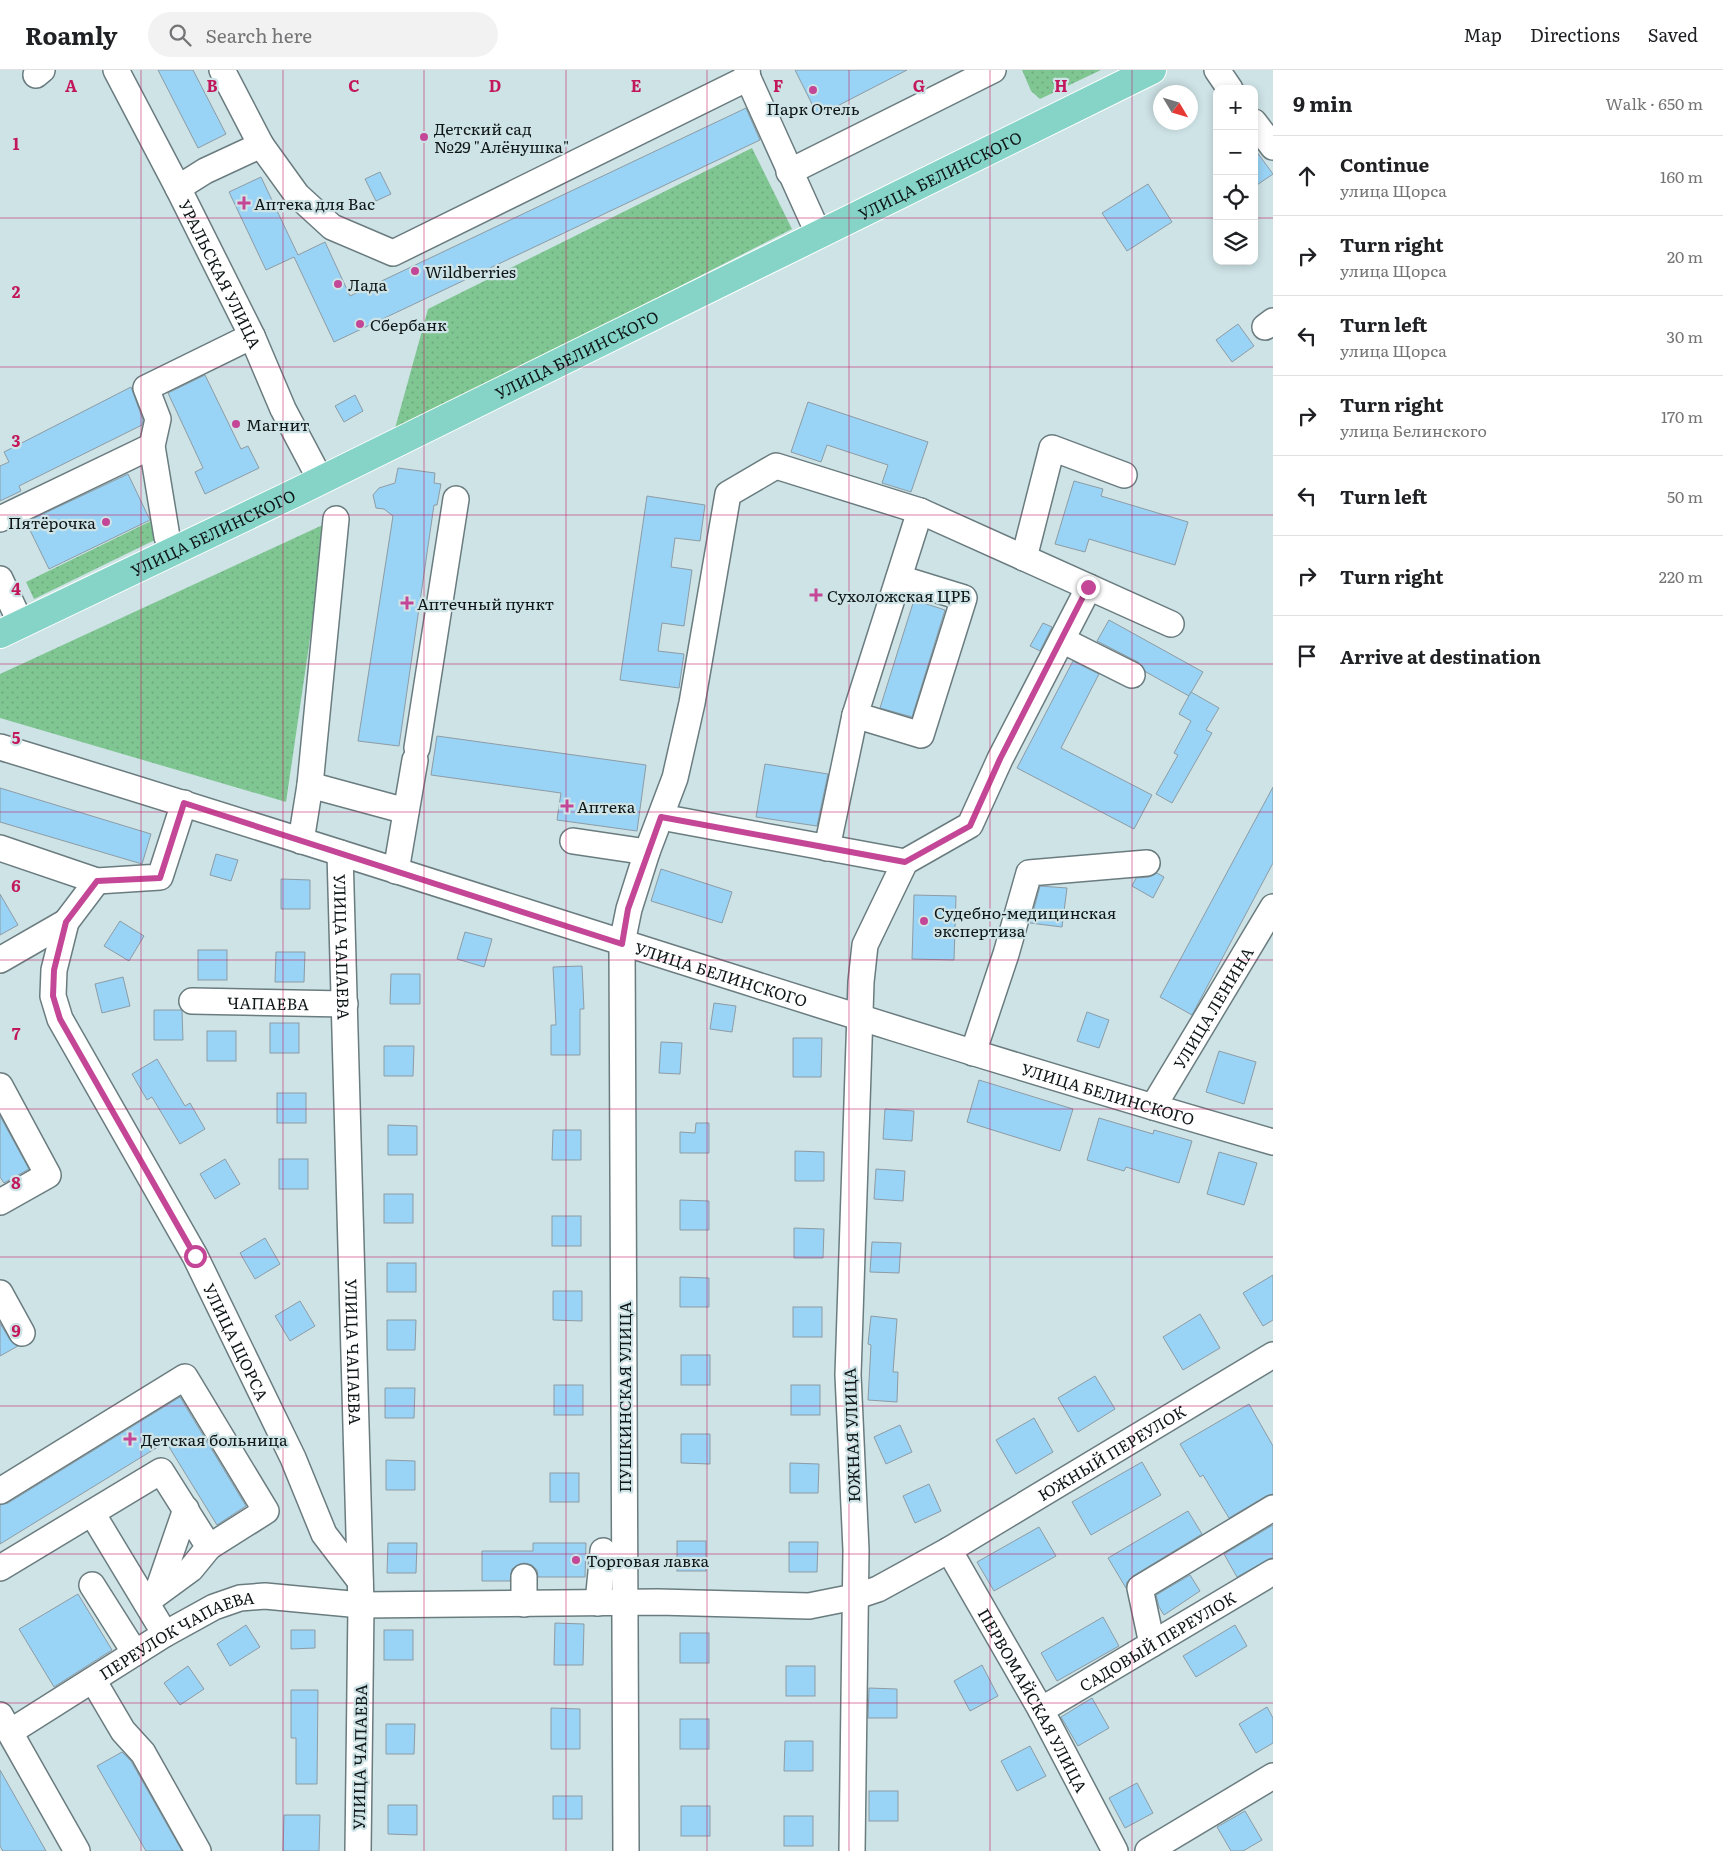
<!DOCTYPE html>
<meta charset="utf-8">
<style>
body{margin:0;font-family:Literata,serif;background:#f2f2f2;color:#202124}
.controls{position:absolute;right:15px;top:15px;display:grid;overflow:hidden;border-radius:10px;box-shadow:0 2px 8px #0003}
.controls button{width:45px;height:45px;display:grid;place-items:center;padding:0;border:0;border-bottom:1px solid #e0e0e0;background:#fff;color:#202124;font:25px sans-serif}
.compass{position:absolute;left:1153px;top:15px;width:45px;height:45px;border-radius:50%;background:#fff;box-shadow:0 2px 8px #0003;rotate:128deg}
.stop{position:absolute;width:15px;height:15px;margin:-11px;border:4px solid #c44797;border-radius:50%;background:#fff}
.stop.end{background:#c44797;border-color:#fff;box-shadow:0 1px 5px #0008}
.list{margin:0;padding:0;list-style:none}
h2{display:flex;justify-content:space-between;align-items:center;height:65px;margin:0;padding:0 20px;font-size:21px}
h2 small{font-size:16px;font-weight:400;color:#757577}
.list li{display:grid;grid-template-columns:32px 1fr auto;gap:15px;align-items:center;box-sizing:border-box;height:80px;padding:0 20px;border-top:1px solid #e0e0e0}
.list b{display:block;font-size:19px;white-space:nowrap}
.list p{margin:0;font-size:16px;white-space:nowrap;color:#757577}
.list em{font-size:16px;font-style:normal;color:#757577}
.icon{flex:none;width:28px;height:28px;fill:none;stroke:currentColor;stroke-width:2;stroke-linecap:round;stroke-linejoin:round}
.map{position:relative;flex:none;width:1273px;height:1781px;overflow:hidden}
header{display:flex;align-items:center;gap:30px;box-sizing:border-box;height:70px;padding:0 25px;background:#fff;border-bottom:1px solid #e0e0e0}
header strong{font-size:24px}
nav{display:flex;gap:28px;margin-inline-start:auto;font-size:18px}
.search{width:350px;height:45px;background:#f2f2f2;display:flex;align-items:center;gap:12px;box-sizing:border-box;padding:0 18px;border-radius:28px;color:#757577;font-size:19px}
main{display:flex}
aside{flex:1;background:#fff}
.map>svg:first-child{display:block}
.grass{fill:url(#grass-dots)}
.building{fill:#99d3f5;stroke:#8d9ca5}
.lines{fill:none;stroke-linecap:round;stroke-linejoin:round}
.minor-casing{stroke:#6a7c7f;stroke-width:28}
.major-casing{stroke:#fff;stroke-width:30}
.minor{stroke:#fff;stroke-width:25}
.major{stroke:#85d4c7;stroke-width:28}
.route{stroke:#c44797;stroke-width:6}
.grid{fill:none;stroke:#c2185b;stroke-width:1;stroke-opacity:0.55}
.poi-dot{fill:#c44797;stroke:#cee3e6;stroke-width:2}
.labels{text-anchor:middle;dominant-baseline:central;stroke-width:4.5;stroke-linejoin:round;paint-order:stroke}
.poi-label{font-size:16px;fill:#0f1617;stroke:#cee3e6;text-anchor:start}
.street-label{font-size:16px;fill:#0f1617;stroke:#cee3e6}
.grid-label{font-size:16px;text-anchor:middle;font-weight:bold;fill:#c2185b;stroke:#cee3e6;stroke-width:4.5;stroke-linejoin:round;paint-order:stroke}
</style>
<header>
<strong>Roamly</strong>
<div class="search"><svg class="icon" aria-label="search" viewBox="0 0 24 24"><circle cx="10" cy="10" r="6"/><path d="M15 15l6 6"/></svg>Search here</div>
<nav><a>Map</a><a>Directions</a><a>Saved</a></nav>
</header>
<main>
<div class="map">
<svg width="1273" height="1781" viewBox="0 0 1273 1781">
<defs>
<pattern id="grass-dots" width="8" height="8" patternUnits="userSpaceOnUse" patternTransform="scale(1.25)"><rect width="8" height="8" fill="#80c693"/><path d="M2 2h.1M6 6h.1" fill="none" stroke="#6da97e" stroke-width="1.8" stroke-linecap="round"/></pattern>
</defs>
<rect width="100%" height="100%" fill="#cee3e6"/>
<!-- grass -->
<g class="grass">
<path d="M1022,0H1101L1040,29L1031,21Z"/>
<path d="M752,78L792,159L394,362L428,239Z"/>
<path d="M157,448L165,465L34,529L26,512Z"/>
<path d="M327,453L286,732L0,648V604Z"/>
</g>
<!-- building -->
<g class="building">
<path d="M158,0H193L226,64L198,78Z"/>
<path d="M795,0H907L818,46Z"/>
<path d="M746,38L760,70L334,272L294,187L266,200L229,122L261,107L298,185L325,172L350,226Z"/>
<path d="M1254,78L1273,104L1254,117Z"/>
<path d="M380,102L391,124L376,131L365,109Z"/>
<path d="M1148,114L1172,152L1127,181L1102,143Z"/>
<path d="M1238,254L1254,276L1232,292L1216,270Z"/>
<path d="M205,305L241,379L248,376L259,398L205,424L195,402L203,398L168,323Z"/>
<path d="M131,317L143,350L142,355L19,416L21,421L0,431V396L9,392L4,382Z"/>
<path d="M355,325L363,341L344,352L335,336Z"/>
<path d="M808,332L928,372L911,422L882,413L888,395L827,375L821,392L791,382Z"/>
<path d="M398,398L435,403L434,413L441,414L437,435H434L399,676L358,671L393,446L384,439L376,438L373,425L379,418L395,413Z"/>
<path d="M128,404L150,450L49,499L26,452Z"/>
<path d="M1074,411L1103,419L1101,426L1188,452L1175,495L1089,469L1085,482L1055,474Z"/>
<path d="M647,426L705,435L700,471L675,468L671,497L692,500L684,556L662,553L658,581L684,584L679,618L620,610Z"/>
<path d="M914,530L945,540L912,647L880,638Z"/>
<path d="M1109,550L1203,602L1189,626L1146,602L1138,592L1097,571Z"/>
<path d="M1043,553L1052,557L1040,581L1030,576Z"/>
<path d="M1073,591L1099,604L1061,678L1152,725L1134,759L1017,698Z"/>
<path d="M1191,622L1219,638L1206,660L1212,663L1172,733L1156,724L1178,685L1174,683L1191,651L1179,644Z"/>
<path d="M437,666L646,695L637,761L557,750L561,723L431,705Z"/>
<path d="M765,694L828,704L817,756L756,747Z"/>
<path d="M1273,717V793L1192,945L1160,927Z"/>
<path d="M0,718L151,764L142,794L0,752Z"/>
<path d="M216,784L238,790L231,811L210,805Z"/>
<path d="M661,799L732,822L722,853L651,831Z"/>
<path d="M1157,803L1164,807L1153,828L1132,816L1136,808L1149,807Z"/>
<path d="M281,809L310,810V839H281Z"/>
<path d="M1040,816L1067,818L1062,857L1030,853Z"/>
<path d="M0,824L18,855L0,865Z"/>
<path d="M914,825L956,826L954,890L912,889Z"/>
<path d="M120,851L144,866L129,891L104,876Z"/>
<path d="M465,862L492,869L484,897L457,889Z"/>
<rect x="198" y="880" width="29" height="30"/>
<path d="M276,882H305L304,912H275Z"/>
<path d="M582,896L584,939H580V985H551V955H556L553,897Z"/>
<path d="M391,904H420V934H390Z"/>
<path d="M123,907L130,936L102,943L95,914Z"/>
<path d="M714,933L736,936L732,962L710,959Z"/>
<path d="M154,940H182L183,970H154Z"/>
<path d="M1087,942L1109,950L1099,978L1077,971Z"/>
<rect x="270" y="953" width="29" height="30"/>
<rect x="207" y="961" width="29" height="30"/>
<path d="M793,968H822L821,1007H793Z"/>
<path d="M661,972L682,973L680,1004L659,1003Z"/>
<path d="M384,976H414L413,1006H384Z"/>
<path d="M1219,981L1256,992L1244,1034L1206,1022Z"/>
<path d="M157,989L185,1036L190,1033L205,1059L180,1074L152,1027L147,1030L132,1004Z"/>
<path d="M979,1010L1073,1039L1060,1081L967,1052Z"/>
<rect x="277" y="1023" width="29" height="30"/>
<path d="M885,1039L914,1041L912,1071L883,1069Z"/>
<path d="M0,1046L29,1099L4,1113L0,1107Z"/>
<path d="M1099,1048L1153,1064L1154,1060L1192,1071L1179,1113L1126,1097L1124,1101L1087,1090Z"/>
<path d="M696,1053H709V1083H680V1062L695,1063Z"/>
<path d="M388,1055L417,1056V1085H388Z"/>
<path d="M553,1060H581V1090H552Z"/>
<path d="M795,1081L824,1082V1111H795Z"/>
<path d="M1219,1082L1257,1093L1244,1135L1207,1124Z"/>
<path d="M225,1089L240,1114L215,1129L200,1104Z"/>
<rect x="279" y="1089" width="29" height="30"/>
<path d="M876,1099L905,1101L903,1131L874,1129Z"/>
<rect x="384" y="1124" width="29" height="29"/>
<path d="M680,1130L709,1131V1160H680Z"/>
<rect x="552" y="1146" width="29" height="30"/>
<path d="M794,1158L824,1159L823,1188H794Z"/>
<path d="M265,1168L280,1194L255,1209L240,1183Z"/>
<path d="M872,1172L901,1173L899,1203L870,1202Z"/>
<rect x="387" y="1193" width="29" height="29"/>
<path d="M1273,1205V1250L1263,1256L1243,1223Z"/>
<path d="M680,1207L709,1208V1237H680Z"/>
<path d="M553,1221H582V1251L553,1250Z"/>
<path d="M300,1231L315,1256L290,1271L275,1246Z"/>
<rect x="793" y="1237" width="29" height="30"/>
<path d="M1200,1244L1220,1278L1183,1300L1163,1267Z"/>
<path d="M871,1246L897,1249L893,1302H898L897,1332L868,1330L871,1275L868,1274Z"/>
<path d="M387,1250H416L415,1280H387Z"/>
<path d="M0,1253L10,1270L18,1276L0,1286Z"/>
<rect x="681" y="1285" width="29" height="30"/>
<path d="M1095,1306L1115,1339L1078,1362L1058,1328Z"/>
<rect x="554" y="1315" width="29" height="30"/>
<rect x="791" y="1315" width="29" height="30"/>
<path d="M385,1318H415L414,1348H385Z"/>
<path d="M180,1327L246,1436L217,1455L166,1372L0,1474V1435L8,1433Z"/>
<path d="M1249,1334L1273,1376V1424L1266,1426L1229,1448L1203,1405L1200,1407L1180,1374Z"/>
<path d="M1034,1348L1053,1382L1016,1404L996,1370Z"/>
<path d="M900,1355L912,1382L886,1394L874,1367Z"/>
<path d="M681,1364H710V1394L681,1393Z"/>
<path d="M386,1390L415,1391V1420H386Z"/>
<path d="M1142,1392L1161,1425L1091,1465L1072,1432Z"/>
<path d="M790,1393L819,1394L818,1423H790Z"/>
<rect x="550" y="1403" width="29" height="29"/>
<path d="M929,1414L941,1441L915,1453L903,1426Z"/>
<path d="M1188,1441L1202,1464L1133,1506L1127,1512L1126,1518L1108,1488Z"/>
<path d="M1273,1455V1487L1237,1507L1224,1484Z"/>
<path d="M1039,1457L1056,1486L994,1521L977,1492Z"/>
<rect x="677" y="1471" width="29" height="30"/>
<path d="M789,1472H818L817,1502H789Z"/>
<path d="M388,1473H417L416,1503H387Z"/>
<path d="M533,1473H586L585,1507H538L537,1500L532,1495L524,1493L512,1499L510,1511H482V1481H533Z"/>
<path d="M1190,1505L1200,1521L1164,1545L1159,1537L1156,1525Z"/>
<path d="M78,1524L112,1580L54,1617L19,1559Z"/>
<path d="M1103,1547L1119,1576L1057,1611L1041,1583Z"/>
<path d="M555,1553L584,1554L583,1595H554Z"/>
<path d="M246,1555L260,1577L230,1596L217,1574Z"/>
<path d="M1235,1555L1247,1576L1196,1607L1183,1586Z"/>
<path d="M291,1560H315V1578L291,1579Z"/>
<rect x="384" y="1560" width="29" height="30"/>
<rect x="680" y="1563" width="29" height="30"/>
<path d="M982,1595L998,1626L970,1641L954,1611Z"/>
<path d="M188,1596L204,1619L180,1635L164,1613Z"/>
<rect x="786" y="1596" width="29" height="30"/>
<path d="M869,1618L897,1619V1648H868Z"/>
<path d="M291,1620H318L317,1714H296V1668H291Z"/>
<path d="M1092,1628L1109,1658L1078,1676L1061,1647Z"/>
<path d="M1267,1637L1273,1648V1673L1256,1683L1239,1654Z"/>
<path d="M551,1638L580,1639V1679H551Z"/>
<rect x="680" y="1649" width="29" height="30"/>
<path d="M386,1654H415L414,1684H386Z"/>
<path d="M785,1671H813V1701H784Z"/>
<path d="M1030,1676L1046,1706L1017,1721L1001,1691Z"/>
<path d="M122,1682L131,1691L182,1781H146L97,1696Z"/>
<path d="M0,1700L46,1781H3L0,1776Z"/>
<path d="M1137,1713L1153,1743L1125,1758L1109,1728Z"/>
<rect x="869" y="1721" width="29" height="30"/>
<rect x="553" y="1726" width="29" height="23"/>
<path d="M388,1735H417V1765L388,1764Z"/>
<rect x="681" y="1736" width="29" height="30"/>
<path d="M1245,1741L1262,1770L1243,1781H1231L1217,1757Z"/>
<path d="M284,1745H320L319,1781H283Z"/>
<rect x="784" y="1746" width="29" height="30"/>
</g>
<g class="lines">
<defs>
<g id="minor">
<path id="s1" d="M116,0L178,118L252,266L283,339L320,409"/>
<path d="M222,0L261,75L297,125L332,157L393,183L748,8"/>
<path d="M747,0L748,8L819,165"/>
<path d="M1217,0L1230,19"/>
<path d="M36,5L42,0"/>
<path d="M1254,52L1273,77"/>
<path d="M789,102L993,0"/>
<path d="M178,118L205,101L261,75"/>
<path d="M1265,257L1273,251"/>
<path d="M0,449L152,376"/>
<path d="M174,480L167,467L152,376L158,349L146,318L252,266"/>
<path d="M1024,488L1052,378L1124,405"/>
<path d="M0,509L21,554"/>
<path d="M1062,570L1132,605"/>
<path d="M855,645L921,665L964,528L899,508"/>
<path id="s2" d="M0,677C425,806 846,949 1273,1072"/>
<path d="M417,678L456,429"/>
<path d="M310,715L336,449"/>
<path d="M661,747L905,792"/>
<path d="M301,771L310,715L406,741"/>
<path d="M573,771L647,782"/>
<path d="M0,778L97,811L160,807L184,733"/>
<path d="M827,778L855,645L920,441"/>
<path id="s3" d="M340,783L361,1535L358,1781"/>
<path d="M396,801L415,690"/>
<path id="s4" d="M97,811L66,852L54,900L53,926L60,949L195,1186L293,1388L324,1464L360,1511"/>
<path d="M0,890L66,852"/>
<path id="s5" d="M192,931L345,934"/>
<path d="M973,983L1006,884L1029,803L1147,793"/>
<path d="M0,1016L48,1105L0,1132"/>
<path id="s6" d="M1153,1037L1273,837"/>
<path d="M0,1223L22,1263"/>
<path d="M0,1421L185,1307L266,1441L209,1477L191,1499L146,1532"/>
<path d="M92,1443L165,1564"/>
<path id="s7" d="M949,1480L1041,1640L1115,1781"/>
<path d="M0,1498L161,1401L209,1477"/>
<path d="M92,1515L135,1583"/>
<path d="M157,1523L186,1439"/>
<path d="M598,1533L603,1481"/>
<path d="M524,1534V1507"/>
<path d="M1152,1574L1140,1518L1273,1438"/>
<path d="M93,1610L123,1661L143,1683L198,1781"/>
<path id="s8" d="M1041,1640L1273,1502"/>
<path d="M0,1645L77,1781"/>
<path id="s9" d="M10,1662L165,1564L214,1537L240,1528L265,1526L361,1535L658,1532L809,1536L854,1527L878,1519L949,1480L1273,1285"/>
<path d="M626,1781L622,873L629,839L647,782L675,708L692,633L728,424L776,396L920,441L1171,554"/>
<path d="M852,1781L856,1480L848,1305L861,912L865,875L905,792L970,755L1000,689L1089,517"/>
<path d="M1148,1781L1273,1706"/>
</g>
<g id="major">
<path id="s10" d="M0,564L295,423L1152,0"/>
</g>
</defs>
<!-- minor casing -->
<use href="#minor" class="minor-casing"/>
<!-- major casing -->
<use href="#major" class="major-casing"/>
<!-- minor -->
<use href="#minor" class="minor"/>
<!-- major -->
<use href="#major" class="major"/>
</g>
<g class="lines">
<!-- route -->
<path class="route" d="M195,1186L60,949L53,926L54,900L66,852L97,811L160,808L184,733L622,874L628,839L661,747L905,792L970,756L1000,689L1088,517"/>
</g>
<!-- grid -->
<path class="grid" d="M141,0V1781M283,0V1781M424,0V1781M566,0V1781M707,0V1781M849,0V1781M990,0V1781M1132,0V1781M0,148H1217M1254,148H1273M0,297H1273M0,445H1273M0,594H1273M0,742H1273M0,890H1273M0,1039H1273M0,1187H1273M0,1336H1273M0,1484H1273M0,1633H1273"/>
<!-- markers -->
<g class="poi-dot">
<circle cx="813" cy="20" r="5"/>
<circle cx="424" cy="67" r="5"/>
<path d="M241.5 125.5h5v5h5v5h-5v5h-5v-5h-5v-5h5z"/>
<circle cx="415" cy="201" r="5"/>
<circle cx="338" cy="214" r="5"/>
<circle cx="360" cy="254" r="5"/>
<circle cx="236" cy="354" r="5"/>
<circle cx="106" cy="452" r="5"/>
<path d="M813.5 517.5h5v5h5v5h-5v5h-5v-5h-5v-5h5z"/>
<path d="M404.5 525.5h5v5h5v5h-5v5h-5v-5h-5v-5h5z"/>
<path d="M564.5 728.5h5v5h5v5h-5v5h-5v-5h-5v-5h5z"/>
<circle cx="924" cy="851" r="5"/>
<path d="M127.5 1361.5h5v5h5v5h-5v5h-5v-5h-5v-5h5z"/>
<circle cx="576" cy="1490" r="5"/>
</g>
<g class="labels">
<!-- poi labels -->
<g class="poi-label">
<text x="813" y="38" text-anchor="middle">Парк Отель</text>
<text x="434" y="58">Детский сад<tspan x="434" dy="18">№29 "Алёнушка"</tspan></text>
<text x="254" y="133">Аптека для Вас</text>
<text x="425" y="201">Wildberries</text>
<text x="348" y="214">Лада</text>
<text x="370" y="254">Сбербанк</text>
<text x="246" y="354">Магнит</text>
<text x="96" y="452" text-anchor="end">Пятёрочка</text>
<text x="827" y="525">Сухоложская ЦРБ</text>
<text x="417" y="533">Аптечный пункт</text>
<text x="577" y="736">Аптека</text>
<text x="934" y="842">Судебно-медицинская<tspan x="934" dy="18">экспертиза</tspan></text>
<text x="141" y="1369">Детская больница</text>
<text x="586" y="1490">Торговая лавка</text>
</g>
<!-- street labels -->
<g class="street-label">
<text stroke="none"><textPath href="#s10" startOffset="1046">УЛИЦА БЕЛИНСКОГО</textPath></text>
<text stroke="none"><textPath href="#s1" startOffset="229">УРАЛЬСКАЯ УЛИЦА</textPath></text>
<text stroke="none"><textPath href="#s10" startOffset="641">УЛИЦА БЕЛИНСКОГО</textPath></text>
<text stroke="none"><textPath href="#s10" startOffset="236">УЛИЦА БЕЛИНСКОГО</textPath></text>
<text stroke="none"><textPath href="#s3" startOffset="94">УЛИЦА ЧАПАЕВА</textPath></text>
<text stroke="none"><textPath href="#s2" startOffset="756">УЛИЦА БЕЛИНСКОГО</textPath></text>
<text stroke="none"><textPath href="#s5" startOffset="76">ЧАПАЕВА</textPath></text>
<text stroke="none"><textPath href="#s6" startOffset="116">УЛИЦА ЛЕНИНА</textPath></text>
<text stroke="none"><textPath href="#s2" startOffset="1161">УЛИЦА БЕЛИНСКОГО</textPath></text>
<text stroke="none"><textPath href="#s4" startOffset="519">УЛИЦА ЩОРСА</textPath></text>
<text stroke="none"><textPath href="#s3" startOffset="499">УЛИЦА ЧАПАЕВА</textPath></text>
<text transform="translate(624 1327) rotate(-90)">ПУШКИНСКАЯ УЛИЦА</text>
<text transform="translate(851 1365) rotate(-92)">ЮЖНАЯ УЛИЦА</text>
<text stroke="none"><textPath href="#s9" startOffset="1178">ЮЖНЫЙ ПЕРЕУЛОК</textPath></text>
<text stroke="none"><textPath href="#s9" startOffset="194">ПЕРЕУЛОК ЧАПАЕВА</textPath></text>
<text stroke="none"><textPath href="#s8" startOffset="135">САДОВЫЙ ПЕРЕУЛОК</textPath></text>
<text stroke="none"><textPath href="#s7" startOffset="172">ПЕРВОМАЙСКАЯ УЛИЦА</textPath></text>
<text transform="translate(359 1687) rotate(-89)">УЛИЦА ЧАПАЕВА</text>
</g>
</g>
<g class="grid-label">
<text x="71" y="22">A</text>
<text x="212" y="22">B</text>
<text x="354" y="22">C</text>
<text x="495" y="22">D</text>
<text x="636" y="22">E</text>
<text x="778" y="22">F</text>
<text x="919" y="22">G</text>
<text x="1061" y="22">H</text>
<text x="16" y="80">1</text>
<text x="16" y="228">2</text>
<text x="16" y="377">3</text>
<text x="16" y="525">4</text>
<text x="16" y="674">5</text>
<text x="16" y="822">6</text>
<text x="16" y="970">7</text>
<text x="16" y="1119">8</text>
<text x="16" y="1267">9</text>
</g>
</svg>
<div class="controls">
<button>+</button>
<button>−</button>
<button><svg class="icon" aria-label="locate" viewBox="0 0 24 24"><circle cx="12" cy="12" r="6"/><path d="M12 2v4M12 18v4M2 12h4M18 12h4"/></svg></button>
<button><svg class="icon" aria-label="layers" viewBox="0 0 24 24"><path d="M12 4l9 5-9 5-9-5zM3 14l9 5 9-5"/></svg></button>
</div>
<svg class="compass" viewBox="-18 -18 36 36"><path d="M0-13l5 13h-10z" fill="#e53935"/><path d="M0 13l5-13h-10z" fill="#757577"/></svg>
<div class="stop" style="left:195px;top:1186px"></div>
<div class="stop end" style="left:1088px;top:517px"></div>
</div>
<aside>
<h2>9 min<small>Walk · 650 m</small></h2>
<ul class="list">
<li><svg class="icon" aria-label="ahead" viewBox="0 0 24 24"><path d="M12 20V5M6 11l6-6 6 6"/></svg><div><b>Continue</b><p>улица Щорса</p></div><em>160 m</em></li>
<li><svg class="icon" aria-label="right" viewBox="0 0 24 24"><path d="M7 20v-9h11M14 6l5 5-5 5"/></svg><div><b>Turn right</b><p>улица Щорса</p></div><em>20 m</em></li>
<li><svg class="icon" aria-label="left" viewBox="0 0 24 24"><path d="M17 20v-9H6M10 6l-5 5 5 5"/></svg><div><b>Turn left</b><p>улица Щорса</p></div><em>30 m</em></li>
<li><svg class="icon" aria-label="right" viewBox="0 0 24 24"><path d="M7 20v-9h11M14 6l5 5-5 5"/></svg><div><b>Turn right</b><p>улица Белинского</p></div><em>170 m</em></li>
<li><svg class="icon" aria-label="left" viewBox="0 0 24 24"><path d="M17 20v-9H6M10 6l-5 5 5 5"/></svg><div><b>Turn left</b></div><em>50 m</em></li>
<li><svg class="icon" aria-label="right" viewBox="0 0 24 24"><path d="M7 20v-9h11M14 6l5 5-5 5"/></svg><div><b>Turn right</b></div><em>220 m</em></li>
<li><svg class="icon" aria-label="arrive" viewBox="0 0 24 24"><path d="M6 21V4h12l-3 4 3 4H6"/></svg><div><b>Arrive at destination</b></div></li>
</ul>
</aside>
</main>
